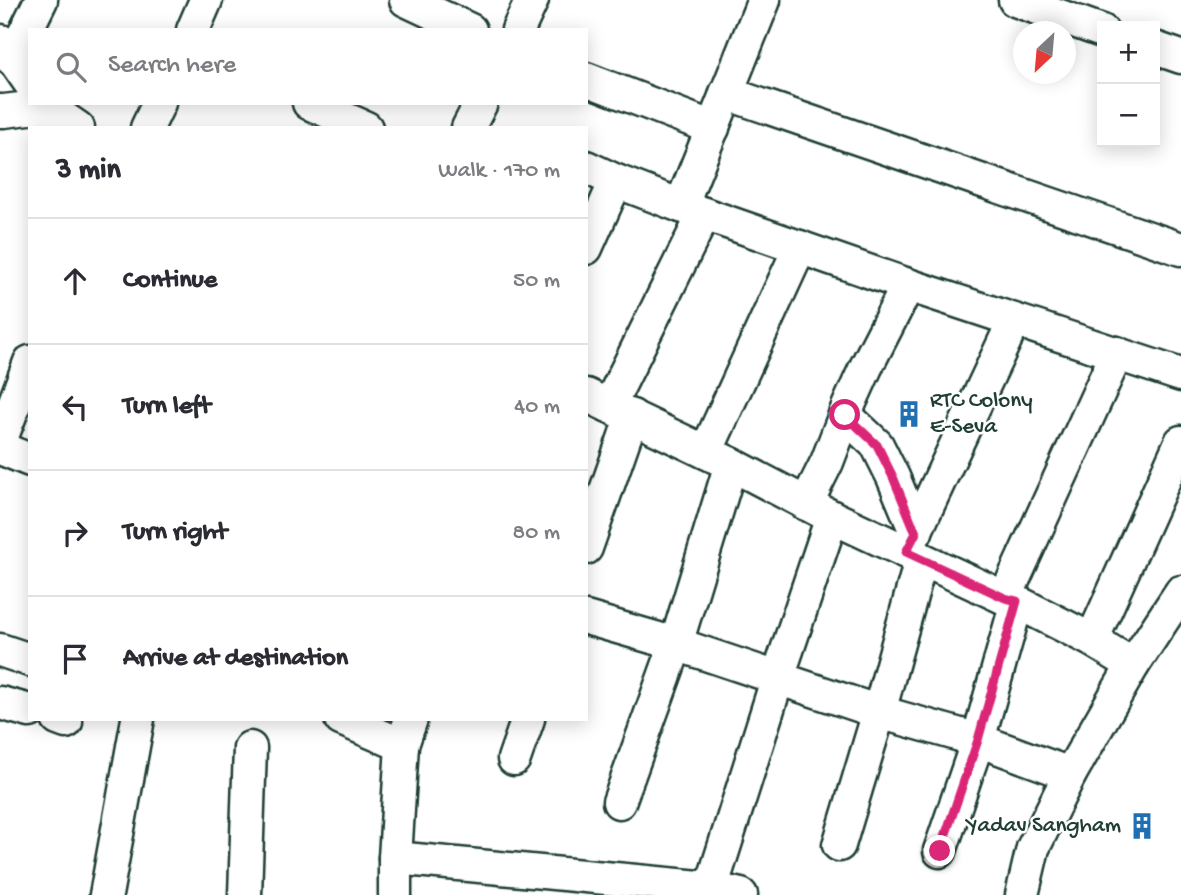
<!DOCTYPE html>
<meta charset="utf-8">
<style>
body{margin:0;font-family:"Gochi Hand",sans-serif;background:#f2f2f3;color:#2b2b33}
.controls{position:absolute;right:21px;top:21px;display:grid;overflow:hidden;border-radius:0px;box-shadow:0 4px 18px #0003}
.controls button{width:63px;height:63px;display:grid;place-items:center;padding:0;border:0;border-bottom:2px solid #e1e1e2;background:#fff;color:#2b2b33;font:35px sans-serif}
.compass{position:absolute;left:1013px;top:21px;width:63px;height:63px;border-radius:50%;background:#fff;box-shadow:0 4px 18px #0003;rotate:206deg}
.stop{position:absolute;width:21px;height:21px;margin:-16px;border:5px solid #db2777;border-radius:50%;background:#fff}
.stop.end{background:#db2777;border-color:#fff;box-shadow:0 2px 7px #0008}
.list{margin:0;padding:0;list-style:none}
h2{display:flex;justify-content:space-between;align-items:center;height:91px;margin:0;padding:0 28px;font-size:30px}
h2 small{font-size:23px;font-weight:400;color:#7c7c81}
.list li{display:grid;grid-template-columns:46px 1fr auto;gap:21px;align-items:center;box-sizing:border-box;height:126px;padding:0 28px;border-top:2px solid #e1e1e2}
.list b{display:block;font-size:26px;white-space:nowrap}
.list em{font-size:23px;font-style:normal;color:#7c7c81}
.icon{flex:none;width:38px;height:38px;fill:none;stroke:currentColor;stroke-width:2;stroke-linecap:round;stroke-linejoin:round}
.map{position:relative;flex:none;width:1181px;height:895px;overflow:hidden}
.search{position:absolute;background:#fff;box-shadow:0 4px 18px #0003;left:28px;top:28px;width:560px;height:77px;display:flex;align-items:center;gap:18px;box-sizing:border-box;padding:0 24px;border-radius:0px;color:#7c7c81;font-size:26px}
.panel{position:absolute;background:#fff;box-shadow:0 4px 18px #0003;left:28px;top:126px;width:560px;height:595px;border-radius:0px}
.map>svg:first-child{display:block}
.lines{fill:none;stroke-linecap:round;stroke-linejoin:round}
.minor-casing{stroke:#1f3d34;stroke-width:37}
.minor{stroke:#fff;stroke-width:32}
.route{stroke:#db2777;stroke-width:9}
.labels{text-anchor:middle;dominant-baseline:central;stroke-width:5;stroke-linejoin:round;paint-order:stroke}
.poi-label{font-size:23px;fill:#1f3d34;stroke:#fff;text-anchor:start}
</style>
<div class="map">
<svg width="1181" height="895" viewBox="0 0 1181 895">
<rect width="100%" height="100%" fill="#fff"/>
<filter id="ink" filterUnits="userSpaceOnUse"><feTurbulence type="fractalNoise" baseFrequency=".0143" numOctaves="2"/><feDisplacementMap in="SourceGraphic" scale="14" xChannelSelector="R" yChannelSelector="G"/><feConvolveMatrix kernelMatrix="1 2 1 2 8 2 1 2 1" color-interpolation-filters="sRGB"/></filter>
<g filter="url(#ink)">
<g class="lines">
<defs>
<g id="minor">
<path d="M406,0L470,30"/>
<path d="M1015,0L1102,31"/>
<path d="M193,30L206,0"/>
<path d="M518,30L532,0"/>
<path d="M1,41L30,83"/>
<path d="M1155,48L1181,57"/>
<path d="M12,59L41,0"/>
<path d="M586,79L713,128"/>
<path d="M726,93L1181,249"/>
<path d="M44,103L46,106L78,128"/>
<path d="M309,103L366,128"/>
<path d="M0,111H4L46,106"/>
<path d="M147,128L159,103"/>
<path d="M468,128L481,103"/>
<path d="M586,167L616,181L681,206L908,285L1181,375"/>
<path d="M681,206L764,0"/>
<path d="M586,248L616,181"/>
<path d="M586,395L731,464L832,517L1005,598L1017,602L1092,640L1133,665"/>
<path d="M609,406L704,214"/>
<path d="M845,415L877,445L893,477L916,532"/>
<path d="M0,442L30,362"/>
<path d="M0,448L30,460"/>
<path d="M706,452L800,247"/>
<path d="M806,504L827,462L848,407L866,367L908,285"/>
<path d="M586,548L632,416"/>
<path d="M906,552L1014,321"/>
<path d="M1005,598L1117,353"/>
<path d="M586,618L676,644L879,712L978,740L1070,774"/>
<path d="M1092,640L1181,442"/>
<path d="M0,650L30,660"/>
<path d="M0,703L30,711"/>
<path d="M58,719L66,722"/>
<path d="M341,719L402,745"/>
<path d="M514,759L528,719"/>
<path d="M619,802L676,644L731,464"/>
<path d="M839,845L879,712L921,560"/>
<path d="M940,851L978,740L1017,602"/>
<path d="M395,858L710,888L741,895"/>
<path d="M106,895L138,719"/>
<path d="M245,895L250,748"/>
<path d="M395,895V858L402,745L411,719"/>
<path d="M709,895L778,677L832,517"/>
<path d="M1022,895L1033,848L1070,774L1133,665L1181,592"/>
</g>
</defs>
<!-- minor casing -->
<use href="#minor" class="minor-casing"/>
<!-- minor -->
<use href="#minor" class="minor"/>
</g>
</g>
<g class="lines" filter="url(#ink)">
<!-- route -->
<path class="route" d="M845,415L877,445L893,477L916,533L906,552L1005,598L1017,601L978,740L940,851"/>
</g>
<!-- icons -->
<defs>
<symbol id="building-bare" viewBox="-9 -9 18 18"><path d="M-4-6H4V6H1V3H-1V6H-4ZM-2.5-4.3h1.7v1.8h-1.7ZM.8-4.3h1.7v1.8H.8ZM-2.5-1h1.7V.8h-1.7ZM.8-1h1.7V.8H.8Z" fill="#1f6fb2" stroke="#fff" stroke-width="2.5" paint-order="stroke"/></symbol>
</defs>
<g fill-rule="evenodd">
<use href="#building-bare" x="890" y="395" width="38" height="38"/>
<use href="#building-bare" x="1123" y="807" width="38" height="38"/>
</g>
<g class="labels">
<!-- poi labels -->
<g class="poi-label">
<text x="930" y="401">RTC Colony<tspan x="930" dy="26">E-Seva</tspan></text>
<text x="1121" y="826" text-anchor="end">Yadav Sangham</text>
</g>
</g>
</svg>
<div class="controls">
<button>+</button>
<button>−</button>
</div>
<svg class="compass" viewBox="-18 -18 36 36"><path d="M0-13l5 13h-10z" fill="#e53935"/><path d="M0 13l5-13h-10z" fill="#7c7c81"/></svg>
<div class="stop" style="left:845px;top:415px"></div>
<div class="stop end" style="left:940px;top:851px"></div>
<div class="search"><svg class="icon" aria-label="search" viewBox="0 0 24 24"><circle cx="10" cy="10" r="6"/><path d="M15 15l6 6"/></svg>Search here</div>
<section class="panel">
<h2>3 min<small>Walk · 170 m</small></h2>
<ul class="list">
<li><svg class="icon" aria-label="ahead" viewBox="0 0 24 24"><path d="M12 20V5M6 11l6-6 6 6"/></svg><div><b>Continue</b></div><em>50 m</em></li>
<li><svg class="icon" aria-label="left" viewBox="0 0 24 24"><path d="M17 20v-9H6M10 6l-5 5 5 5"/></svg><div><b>Turn left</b></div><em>40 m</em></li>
<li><svg class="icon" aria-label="right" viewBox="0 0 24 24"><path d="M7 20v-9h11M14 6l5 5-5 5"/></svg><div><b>Turn right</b></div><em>80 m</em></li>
<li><svg class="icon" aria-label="arrive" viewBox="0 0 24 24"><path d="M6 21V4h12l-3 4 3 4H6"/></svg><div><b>Arrive at destination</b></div></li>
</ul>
</section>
</div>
